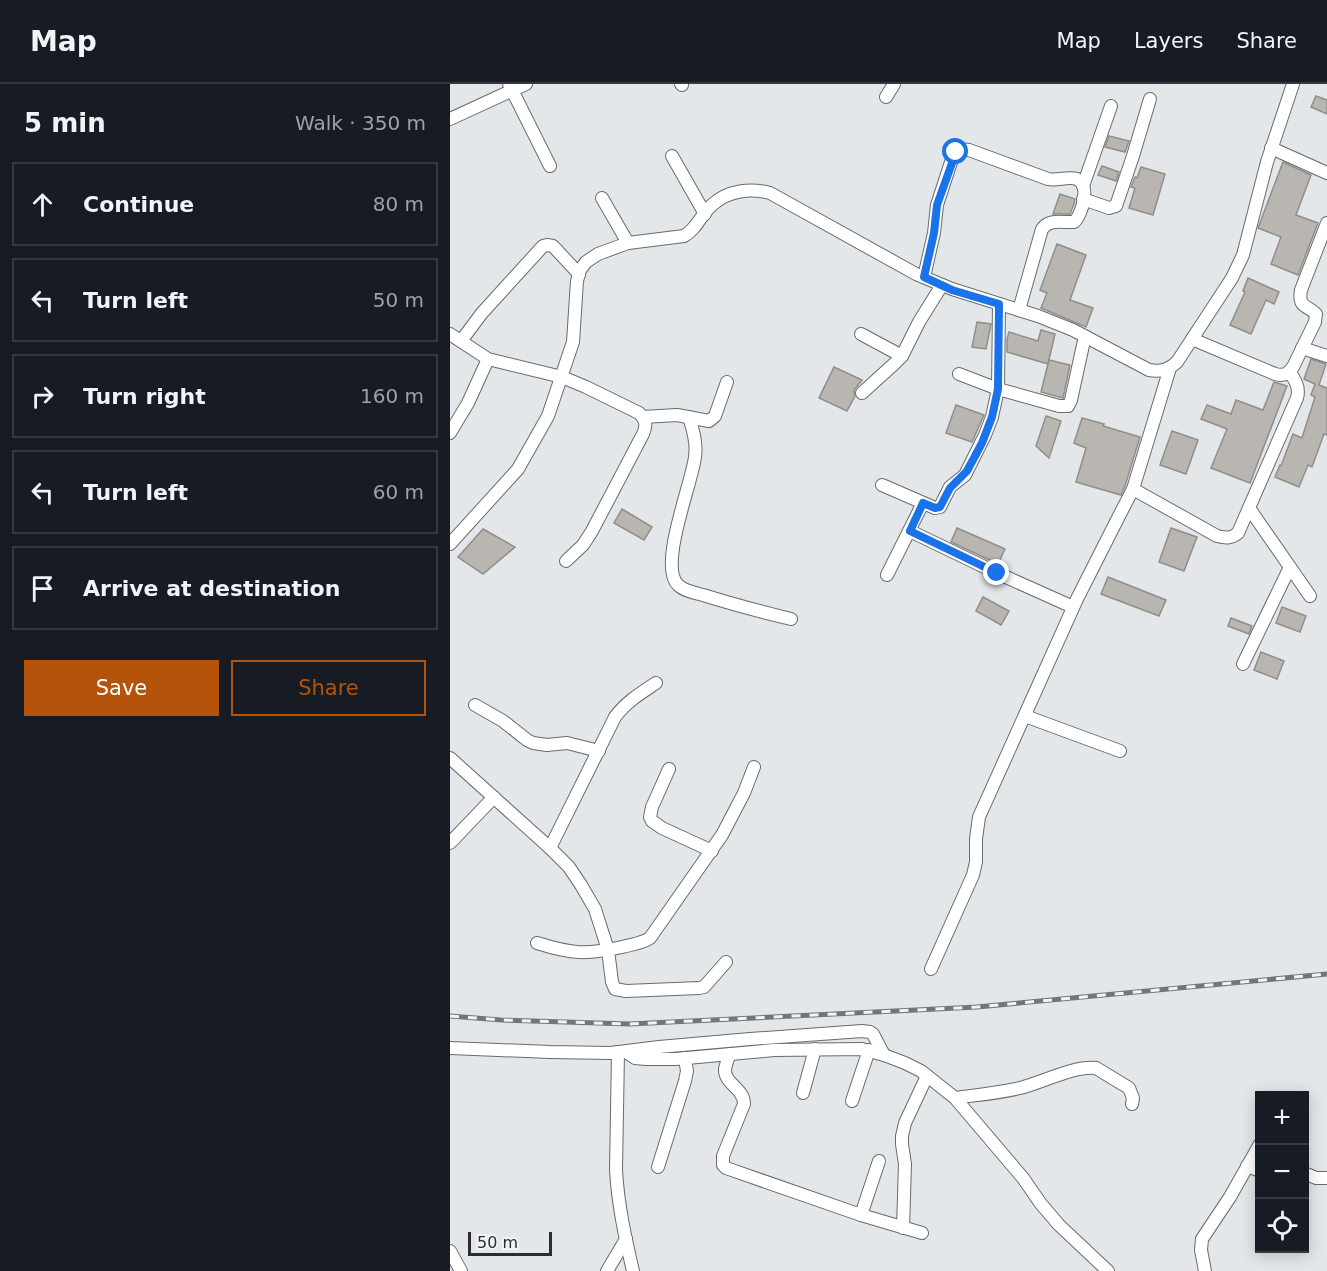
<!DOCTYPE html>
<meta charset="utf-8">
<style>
body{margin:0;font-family:"DejaVu Sans",sans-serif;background:#242831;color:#f1f3f6}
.controls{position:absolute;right:18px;bottom:18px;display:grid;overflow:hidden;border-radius:0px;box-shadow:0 3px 15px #0003}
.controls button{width:54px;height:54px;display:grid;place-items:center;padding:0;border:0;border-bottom:2px solid #363941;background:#171b24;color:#f1f3f6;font:30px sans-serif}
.scale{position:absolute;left:18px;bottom:15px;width:84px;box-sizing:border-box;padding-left:6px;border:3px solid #2a2c2d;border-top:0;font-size:16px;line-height:21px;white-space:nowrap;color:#2a2c2d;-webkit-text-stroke:4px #f0f4f7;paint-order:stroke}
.stop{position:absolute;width:18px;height:18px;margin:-14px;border:4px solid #1a73e8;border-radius:50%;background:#fff}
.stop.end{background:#1a73e8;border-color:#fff;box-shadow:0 2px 6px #0008}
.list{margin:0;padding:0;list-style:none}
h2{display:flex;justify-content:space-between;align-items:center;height:78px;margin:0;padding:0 24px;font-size:26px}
h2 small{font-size:20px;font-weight:400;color:#9ea1a6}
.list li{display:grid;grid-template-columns:39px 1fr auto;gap:18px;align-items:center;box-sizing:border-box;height:84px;margin:0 12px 12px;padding:0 12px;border:2px solid #363941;border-radius:0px}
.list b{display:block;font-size:22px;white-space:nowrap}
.list em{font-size:20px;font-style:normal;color:#9ea1a6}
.actions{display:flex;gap:12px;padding:18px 24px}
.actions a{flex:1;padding:14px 0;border:2px solid #b45309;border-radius:0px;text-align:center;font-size:21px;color:#b45309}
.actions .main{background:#b45309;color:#fff}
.icon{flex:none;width:33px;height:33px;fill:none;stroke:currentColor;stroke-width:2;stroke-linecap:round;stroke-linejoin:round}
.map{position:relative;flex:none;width:877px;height:1187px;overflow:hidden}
header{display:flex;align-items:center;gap:36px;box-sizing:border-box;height:84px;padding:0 30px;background:#171b24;border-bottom:2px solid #363941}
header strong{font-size:28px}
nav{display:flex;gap:33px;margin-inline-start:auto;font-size:21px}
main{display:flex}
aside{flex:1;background:#171b24}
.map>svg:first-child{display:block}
.building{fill:#b9b6b2;stroke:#908d8a;stroke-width:1.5}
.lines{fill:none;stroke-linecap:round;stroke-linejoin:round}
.minor-casing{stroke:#676b6d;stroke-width:14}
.minor{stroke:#fff;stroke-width:12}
.rail-casing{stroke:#737677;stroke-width:5}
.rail{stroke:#f0f4f7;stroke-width:3;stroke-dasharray:9;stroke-linecap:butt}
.route{stroke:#1a73e8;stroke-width:8}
</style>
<header>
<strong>Map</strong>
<nav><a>Map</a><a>Layers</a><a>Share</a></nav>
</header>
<main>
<aside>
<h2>5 min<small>Walk · 350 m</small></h2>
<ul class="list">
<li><svg class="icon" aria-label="ahead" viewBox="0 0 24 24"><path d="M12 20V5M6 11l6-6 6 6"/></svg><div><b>Continue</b></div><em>80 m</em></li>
<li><svg class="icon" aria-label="left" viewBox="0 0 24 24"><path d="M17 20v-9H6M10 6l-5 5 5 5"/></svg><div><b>Turn left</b></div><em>50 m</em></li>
<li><svg class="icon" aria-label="right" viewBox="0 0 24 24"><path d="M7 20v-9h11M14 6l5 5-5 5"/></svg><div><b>Turn right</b></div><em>160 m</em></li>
<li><svg class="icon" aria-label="left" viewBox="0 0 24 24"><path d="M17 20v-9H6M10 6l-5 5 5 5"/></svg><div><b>Turn left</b></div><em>60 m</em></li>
<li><svg class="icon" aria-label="arrive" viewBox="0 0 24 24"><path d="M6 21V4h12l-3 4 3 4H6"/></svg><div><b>Arrive at destination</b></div></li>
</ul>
<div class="actions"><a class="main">Save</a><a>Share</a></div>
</aside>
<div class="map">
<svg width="877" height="1187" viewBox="0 0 877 1187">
<rect width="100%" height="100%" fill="#e3e7ea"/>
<!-- building -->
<g class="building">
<path d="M866,12L877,16V30L861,23Z"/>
<path d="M659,52L679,57L675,68L655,63Z"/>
<path d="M833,78L861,91L846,131L868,139L848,191L821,180L831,153L808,144Z"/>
<path d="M652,82L669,88L666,97L648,91Z"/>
<path d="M691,83L715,90L703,131L679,124L685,104L681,103L685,93L687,94Z"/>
<path d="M610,110L625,115L624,120L620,130H603Z"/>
<path d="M607,160L636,171L620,216L643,224L636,243L591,224L597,209L590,206Z"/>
<path d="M798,194L829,208L824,220L816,216L801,250L780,241L795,208L793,207Z"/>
<path d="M527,238L541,240L536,265L522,263Z"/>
<path d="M591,246L605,250L598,280L557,268V255L559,248L588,257Z"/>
<path d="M861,275L876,280L869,301L877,304V351L874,350L862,383L858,381L849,403L825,393L830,381L831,382L843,350L852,354L865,313L861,311L865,300L854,295Z"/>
<path d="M599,276L620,281L613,314L591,308Z"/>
<path d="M384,283L412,296L404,306L405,312L397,327L369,314Z"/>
<path d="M824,298L837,302L800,399L761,384L777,345L751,335L757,321L781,330L786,316L813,326Z"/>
<path d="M506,321L534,331L522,358L496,349Z"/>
<path d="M596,332L611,337L599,374L586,362Z"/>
<path d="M632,334L654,340L653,342L690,353L675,402L671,411L626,398L636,364L624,359Z"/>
<path d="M722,347L748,356L736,390L710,381Z"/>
<path d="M172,425L202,443L194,456L164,439Z"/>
<path d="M507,444L555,465L548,480L501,458Z"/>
<path d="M721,444L747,453L734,487L709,478Z"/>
<path d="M33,445L65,463L33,490L8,473Z"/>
<path d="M658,493L716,516L709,532L651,510Z"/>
<path d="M533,513L559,527L551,541L526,527Z"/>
<path d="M832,523L856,532L850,548L826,539Z"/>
<path d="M781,534L802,542L799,550L778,542Z"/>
<path d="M811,568L834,577L827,595L804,586Z"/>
</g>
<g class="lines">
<defs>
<g id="minor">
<path d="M59,0L100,82"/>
<path d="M231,0L232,1"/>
<path d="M436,13L444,0"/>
<path d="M0,35L76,0"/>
<path d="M821,64L877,89"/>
<path d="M222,72L255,130"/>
<path d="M633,102L661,22"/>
<path d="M152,114L178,159"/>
<path d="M633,115L659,124L666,122L683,72L700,15"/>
<path d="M474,193L484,149L487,121L502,75L506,68L510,65L519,66L598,95C607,97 618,92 627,95C641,101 632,131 624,138C612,139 600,134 592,145L569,226"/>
<path d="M0,250L38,275L112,293L136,303L189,329C196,336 197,341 193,350L142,447L133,461L116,477"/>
<path d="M411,250L452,272"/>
<path d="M742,255L825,290L830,291L837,290L843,283L865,238L866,230C856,220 848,224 851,206L877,139"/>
<path d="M11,257L32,229L93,162L97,161L103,162L129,190"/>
<path d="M852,264L877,272"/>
<path d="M509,290L548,305L609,322H618L621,316L635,252"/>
<path d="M412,309L444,280L452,272L469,238L492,201"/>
<path d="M193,333L227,331L259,337L265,332L277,298"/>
<path d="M239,333C243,346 247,359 245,373C242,399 208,482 228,501C234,507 245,509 253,511C282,520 312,528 341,535"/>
<path d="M0,349L18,319L38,275"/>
<path d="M432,401L485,424L490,423L500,403L515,391L535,351L542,333L548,305L549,220"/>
<path d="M683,405L767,452C775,454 781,455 788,449L847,314C850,304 846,296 839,288"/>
<path d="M799,424L860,512"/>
<path d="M460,447L547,489L623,523"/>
<path d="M0,460L68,385L98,332L123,258L127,197L130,186L136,178L148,170L178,159L234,152C247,145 251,130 262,121C278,106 301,104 320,109L466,190L502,205L588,232L623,246L699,286C711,288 718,286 727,278L782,194L793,171L817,78L843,0"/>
<path d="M437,491L473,419"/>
<path d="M793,580L840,483"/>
<path d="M25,621L53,637L77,656L83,659L97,661L117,659L149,667"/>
<path d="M575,632L670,667"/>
<path d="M0,674L100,764L119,783L131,801L145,825L158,866L162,898L165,905L176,907L249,904L254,903L276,878"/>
<path d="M219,685L202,723L200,733L202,737L212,744L262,767"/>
<path d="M0,759L44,713"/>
<path d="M100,764L165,633C176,618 191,609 206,599"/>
<path d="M87,859C122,870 136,871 172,863C182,860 191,860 200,854L272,751L294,709L304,683"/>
<path d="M481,885L523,791L526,778V755L529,733L627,515L668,434L683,405L720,284"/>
<path d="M0,964L100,968L161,969L209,963L300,955L412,947L420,948L423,950L434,971"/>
<path d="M168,968L166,1086C168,1121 175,1153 183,1187"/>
<path d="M176,968L185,974L196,975H226L324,966L412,965L434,971L455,979L471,987L505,1014L573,1094L591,1120L609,1141L658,1187"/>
<path d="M280,970C278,974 276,980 275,985C274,1000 294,1004 294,1020L273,1072V1081L276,1084L411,1131L472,1149"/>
<path d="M353,1009L365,965"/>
<path d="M505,1014C526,1011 549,1009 570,1004C591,999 625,981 646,984L679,1004L683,1014L682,1020"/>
<path d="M402,1017L419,966"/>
<path d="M797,1082L810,1087"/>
<path d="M208,1083L235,997L237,987L235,974"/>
<path d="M854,1089L866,1094H877"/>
<path d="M411,1131L429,1077"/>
<path d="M453,1144L455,1080L452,1060V1052L455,1039L477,992"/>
<path d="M0,1167L11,1187"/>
<path d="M157,1187L176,1155"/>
<path d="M755,1187L751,1166L752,1155L780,1113L810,1060"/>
</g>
</defs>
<!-- minor casing -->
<use href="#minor" class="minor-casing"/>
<!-- minor -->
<use href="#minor" class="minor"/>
<defs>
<path id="rail" d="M0,932L51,936L180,940L527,923L877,890"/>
</defs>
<!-- rail casing -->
<use href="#rail" class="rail-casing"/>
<!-- rail -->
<use href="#rail" class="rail"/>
</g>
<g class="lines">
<!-- route -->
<path class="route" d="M506,68L487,121L484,149L474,193L502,206L549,220L548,305L542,333L532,359L517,387L500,404L490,423L485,424L473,419L460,447L547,489"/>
</g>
</svg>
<div class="controls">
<button>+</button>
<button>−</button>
<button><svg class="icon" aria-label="locate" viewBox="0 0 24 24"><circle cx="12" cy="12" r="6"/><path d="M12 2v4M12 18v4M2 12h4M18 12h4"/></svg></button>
</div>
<div class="scale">50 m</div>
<div class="stop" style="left:506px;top:68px"></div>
<div class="stop end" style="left:547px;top:489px"></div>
</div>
</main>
